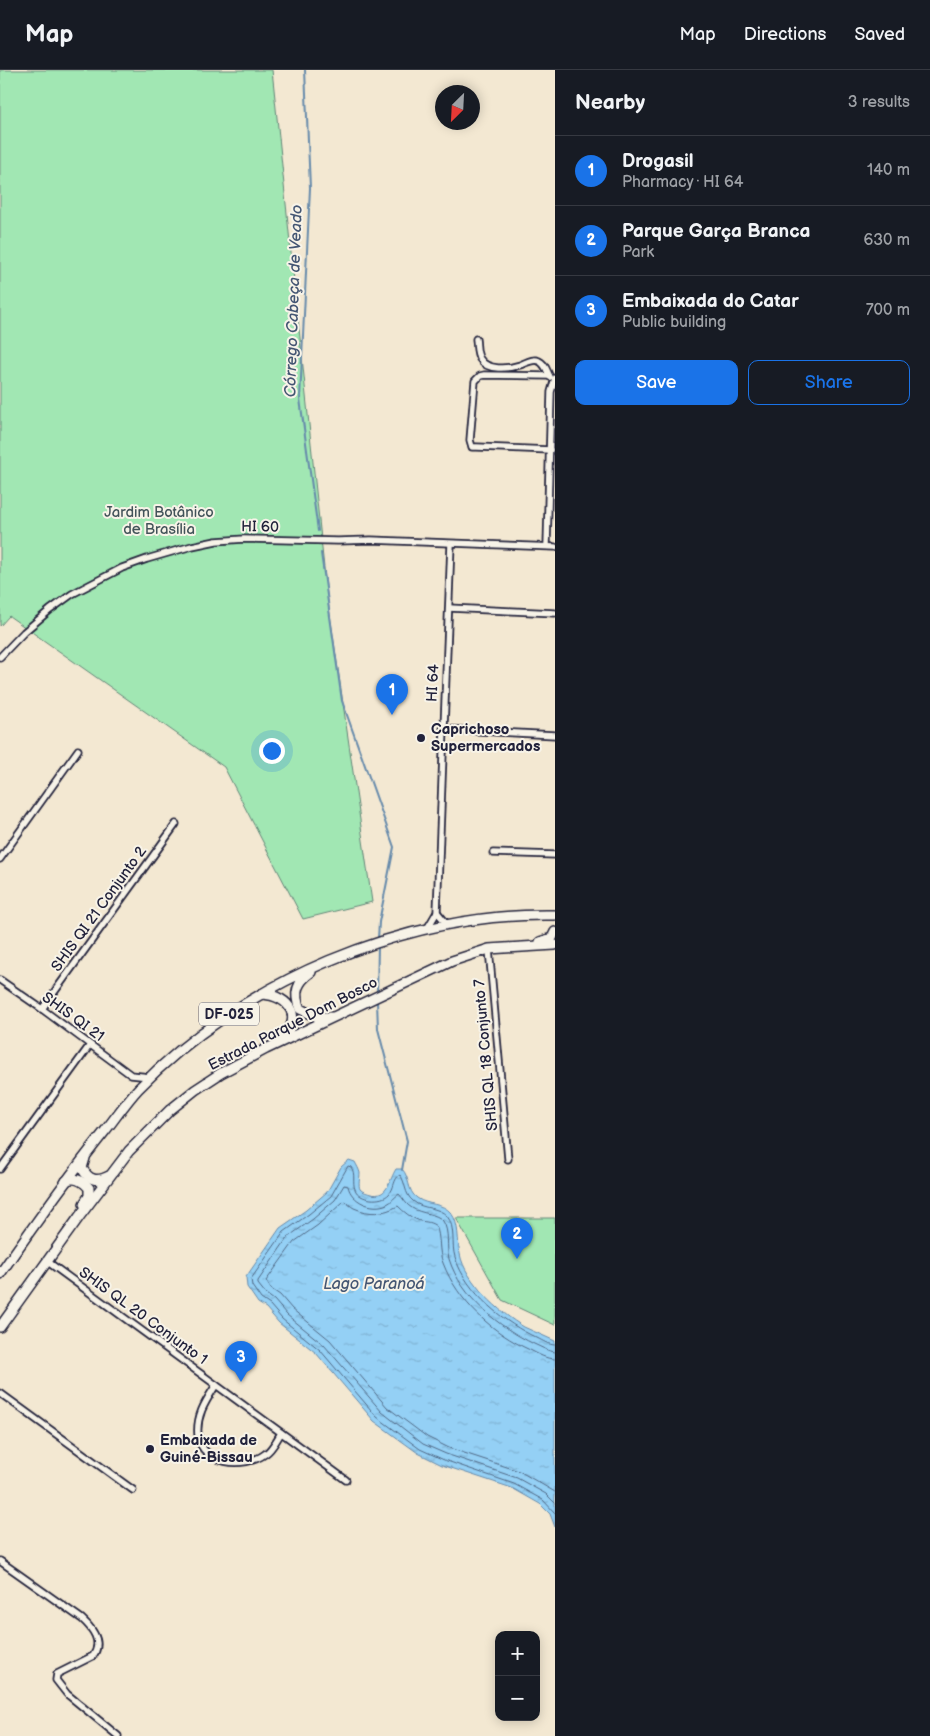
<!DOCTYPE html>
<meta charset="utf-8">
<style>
body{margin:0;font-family:"Balsamiq Sans",sans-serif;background:#20242c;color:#f1f3f6}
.controls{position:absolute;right:15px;bottom:15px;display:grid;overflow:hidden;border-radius:10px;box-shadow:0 2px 12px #0003}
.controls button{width:45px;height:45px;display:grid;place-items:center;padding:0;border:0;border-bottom:1px solid #363941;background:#171b24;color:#f1f3f6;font:25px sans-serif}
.compass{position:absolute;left:435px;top:15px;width:45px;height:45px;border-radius:50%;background:#171b24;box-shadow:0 2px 12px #0003;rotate:204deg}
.you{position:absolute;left:271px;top:680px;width:18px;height:18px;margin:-12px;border:4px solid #fff;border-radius:50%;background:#1a73e8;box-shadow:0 0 0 8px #1a73e833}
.badge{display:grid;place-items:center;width:32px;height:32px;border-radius:50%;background:#1a73e8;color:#fff;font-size:16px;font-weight:700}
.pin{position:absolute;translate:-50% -41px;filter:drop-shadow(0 1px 2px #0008)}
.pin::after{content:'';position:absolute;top:26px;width:18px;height:15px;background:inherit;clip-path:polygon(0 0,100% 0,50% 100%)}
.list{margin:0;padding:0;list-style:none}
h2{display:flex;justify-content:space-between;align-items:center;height:65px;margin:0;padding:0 20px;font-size:21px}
h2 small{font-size:16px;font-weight:400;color:#9ea1a6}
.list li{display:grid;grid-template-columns:32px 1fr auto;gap:15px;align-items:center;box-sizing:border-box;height:70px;padding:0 20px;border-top:1px solid #363941}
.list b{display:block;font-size:19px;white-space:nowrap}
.list p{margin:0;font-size:16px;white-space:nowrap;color:#9ea1a6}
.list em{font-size:16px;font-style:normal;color:#9ea1a6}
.actions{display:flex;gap:10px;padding:15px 20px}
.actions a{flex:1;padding:11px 0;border:1px solid #1a73e8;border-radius:10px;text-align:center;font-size:18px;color:#1a73e8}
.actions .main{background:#1a73e8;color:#fff}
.map{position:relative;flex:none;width:555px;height:1666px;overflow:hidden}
header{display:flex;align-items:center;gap:30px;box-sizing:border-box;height:70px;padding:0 25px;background:#171b24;border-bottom:1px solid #363941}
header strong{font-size:24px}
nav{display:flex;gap:28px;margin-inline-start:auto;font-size:18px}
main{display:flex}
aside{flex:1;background:#171b24}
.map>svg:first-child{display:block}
.park{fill:#a1e7b3;stroke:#628477}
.water{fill:url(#water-ripples);stroke:#668aab}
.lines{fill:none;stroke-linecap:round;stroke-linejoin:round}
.shore{stroke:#506885;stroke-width:1}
.stream{stroke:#668aab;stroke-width:2}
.minor-casing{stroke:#22223b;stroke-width:9}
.primary-casing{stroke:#22223b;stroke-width:12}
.minor{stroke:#f7f3e8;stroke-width:5.5}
.primary{stroke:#f7f3e8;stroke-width:9}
.poi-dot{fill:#22223b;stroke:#f7f3e8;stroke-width:2}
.labels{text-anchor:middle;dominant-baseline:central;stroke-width:4;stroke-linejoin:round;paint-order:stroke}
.shield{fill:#f7f3e8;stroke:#62616f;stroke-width:1}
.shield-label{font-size:14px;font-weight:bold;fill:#22223b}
.park-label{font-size:15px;fill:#425359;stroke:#f7f3e8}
.street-label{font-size:15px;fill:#22223b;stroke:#f7f3e8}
.poi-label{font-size:15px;font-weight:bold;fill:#22223b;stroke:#f7f3e8;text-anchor:start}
.water-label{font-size:16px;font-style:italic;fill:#445673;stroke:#f7f3e8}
</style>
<header>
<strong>Map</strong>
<nav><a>Map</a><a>Directions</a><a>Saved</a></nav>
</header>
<main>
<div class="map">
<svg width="555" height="1666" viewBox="0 0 555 1666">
<defs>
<pattern id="water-ripples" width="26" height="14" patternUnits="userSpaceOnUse" patternTransform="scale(1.25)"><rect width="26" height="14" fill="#94d0f5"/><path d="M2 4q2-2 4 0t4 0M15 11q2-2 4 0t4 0" fill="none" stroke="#7fb2d3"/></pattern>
</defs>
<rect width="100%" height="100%" fill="#f3e8d2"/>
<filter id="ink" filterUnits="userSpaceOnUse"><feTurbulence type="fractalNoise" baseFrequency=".02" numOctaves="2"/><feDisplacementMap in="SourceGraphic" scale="10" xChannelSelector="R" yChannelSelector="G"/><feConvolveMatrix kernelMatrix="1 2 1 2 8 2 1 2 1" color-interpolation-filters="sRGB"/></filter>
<g filter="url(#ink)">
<!-- park -->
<g class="park">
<path d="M0,0H272L326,517L372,832L303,849L224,697L9,546L0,556Z"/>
<path d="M456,1148H555V1255L502,1230Z"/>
</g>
<!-- water -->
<path class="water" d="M349,1090L355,1092C357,1096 359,1099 360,1103C360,1108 358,1115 360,1119C362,1122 368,1123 371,1124C388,1128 389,1110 396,1099H402C410,1107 407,1121 417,1128C428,1136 442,1132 451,1143C460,1154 457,1171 460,1184C465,1211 500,1243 524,1257C534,1262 545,1266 555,1271V1457L550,1444L540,1434L512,1418L442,1395L418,1383L374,1351L316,1283L279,1253L266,1238L258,1233L247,1217L246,1207L280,1158L306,1140L327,1122L341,1097Z"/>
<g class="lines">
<!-- shore -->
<g class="shore">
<path d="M555,1275C549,1275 543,1271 537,1268C505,1253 466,1223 455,1187C451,1175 456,1157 447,1146C438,1136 423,1140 413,1131C404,1124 406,1112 400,1105C393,1109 395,1118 389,1124C382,1132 359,1131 355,1119C352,1112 356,1104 351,1097L348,1096L331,1126L309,1144L284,1162L251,1209L252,1216L261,1229L270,1235L282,1249L320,1280L377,1347L420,1379L444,1390L514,1414L543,1430L555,1443"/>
<path d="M555,1282C547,1281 541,1277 534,1274C499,1257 461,1227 449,1189C446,1177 450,1162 443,1151C437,1143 421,1144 412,1138C406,1135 404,1129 399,1124C395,1126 392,1132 387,1134C372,1141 351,1131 348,1116L344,1115L335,1130L313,1149L288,1167L258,1211V1214L266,1224L274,1230L287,1245L324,1275L382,1342L423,1374L446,1384L517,1408L546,1424L555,1433"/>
<path d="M555,1289C546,1289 538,1284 530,1280C493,1263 458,1232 443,1193C438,1181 441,1167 436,1156C431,1152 426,1152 420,1151C411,1148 404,1142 398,1136C383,1144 370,1145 354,1138C350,1136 348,1133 344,1131L318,1155L294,1172L266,1211L271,1219L280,1225L292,1239L330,1270L387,1337L427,1367L449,1378L519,1401L555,1422"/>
</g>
<!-- stream -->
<g class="stream">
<path d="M305,0L310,118L300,329L318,461"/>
<path d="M321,483L342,631L394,777L379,852L378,869"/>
<path d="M377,924L378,876"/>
<path d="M377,931L378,959L407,1071L402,1100"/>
</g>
<defs>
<g id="minor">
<path d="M476,269C477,275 476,283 480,289C487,301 508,299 520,295C526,293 533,288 539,291C546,294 547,302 550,307"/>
<path d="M549,306L484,305L480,306L475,311L470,370L472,377H477L550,380"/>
<path d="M547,476L551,322L555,308"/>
<path d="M449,538L555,543"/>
<path d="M0,587L24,562L50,540L72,524L122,498L147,489L192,476L216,471L244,469L338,471L371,470L555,477"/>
<path d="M443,659L555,665"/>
<path d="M493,783L555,785"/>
<path d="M0,789L78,680"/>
<path d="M437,842L447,854"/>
<path d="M427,859L437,842L451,474"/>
<path d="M489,879L508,1089"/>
<path d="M0,910L42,939L131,1005L150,1007"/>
<path d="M42,939L176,754"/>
<path d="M0,1099L90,975"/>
<path d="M48,1192L346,1410"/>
<path d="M216,1315C206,1331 196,1345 198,1365C201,1395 245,1399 265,1384C272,1380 277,1369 281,1363"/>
<path d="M0,1323L133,1420"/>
<path d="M0,1491L82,1549C93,1559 103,1572 93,1586L57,1604L56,1610L67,1624L118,1666"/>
</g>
<g id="primary">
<path d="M540,872L552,868L555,862"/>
<path d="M311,902C297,912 293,923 300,939L317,947H331"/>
<path d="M261,924C292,925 305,952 278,970"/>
<path d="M85,1088L82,1098C89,1111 97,1112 109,1106"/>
<path d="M66,1111C74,1106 83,1111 89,1118V1126L84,1134"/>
<path d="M0,1204C34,1155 68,1107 105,1061C116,1047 126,1032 138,1019C241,912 405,842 555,845"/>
<path d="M0,1257L79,1147L129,1081L170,1040L195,1020L221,1003L266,979L452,891L489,879L555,875"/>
</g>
</defs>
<!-- minor casing -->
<use href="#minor" class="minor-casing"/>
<!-- primary casing -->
<use href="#primary" class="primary-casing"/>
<!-- minor -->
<use href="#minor" class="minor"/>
<!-- primary -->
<use href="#primary" class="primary"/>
</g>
</g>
<!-- markers -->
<g class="poi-dot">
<circle cx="421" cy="668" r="5"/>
<circle cx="150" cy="1379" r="5"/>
</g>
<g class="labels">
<!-- shield labels -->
<rect class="shield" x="199" y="932.5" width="60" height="23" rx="4"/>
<g class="shield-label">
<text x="229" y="944">DF-025</text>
</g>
<!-- park labels -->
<g class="park-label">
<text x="159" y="442">Jardim Botânico<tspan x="159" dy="17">de Brasília</tspan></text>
</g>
<!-- street labels -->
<g class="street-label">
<text transform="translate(260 457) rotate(1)">HI 60</text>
<text transform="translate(433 613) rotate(-87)">HI 64</text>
<text transform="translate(99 839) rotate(-54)">SHIS QI 21 Conjunto 2</text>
<text transform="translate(73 947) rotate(36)">SHIS QI 21</text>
<text transform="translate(293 954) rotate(-27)">Estrada Parque Dom Bosco</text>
<text transform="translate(486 985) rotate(-95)">SHIS QL 18 Conjunto 7</text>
<text transform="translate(143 1246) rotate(36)">SHIS QL 20 Conjunto 1</text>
</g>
<!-- poi labels -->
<g class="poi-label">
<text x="431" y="659">Caprichoso<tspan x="431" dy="17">Supermercados</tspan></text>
<text x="160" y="1370">Embaixada de<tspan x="160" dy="17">Guiné-Bissau</tspan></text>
</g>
<!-- water labels -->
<g class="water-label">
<text transform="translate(294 231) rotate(-88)">Córrego Cabeça de Veado</text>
<text x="374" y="1214">Lago Paranoá</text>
</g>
</g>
</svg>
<div class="controls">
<button>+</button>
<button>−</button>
</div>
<svg class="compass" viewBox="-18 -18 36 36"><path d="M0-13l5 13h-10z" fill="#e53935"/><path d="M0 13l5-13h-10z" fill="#9ea1a6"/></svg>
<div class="you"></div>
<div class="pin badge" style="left:392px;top:645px">1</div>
<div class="pin badge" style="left:517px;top:1189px">2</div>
<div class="pin badge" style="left:241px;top:1312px">3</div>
</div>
<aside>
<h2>Nearby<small>3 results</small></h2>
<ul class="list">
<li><span class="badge">1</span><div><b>Drogasil</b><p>Pharmacy · HI 64</p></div><em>140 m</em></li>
<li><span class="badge">2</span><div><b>Parque Garça Branca</b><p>Park</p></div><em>630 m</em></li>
<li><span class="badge">3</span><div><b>Embaixada do Catar</b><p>Public building</p></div><em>700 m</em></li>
</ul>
<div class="actions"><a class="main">Save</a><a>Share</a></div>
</aside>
</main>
